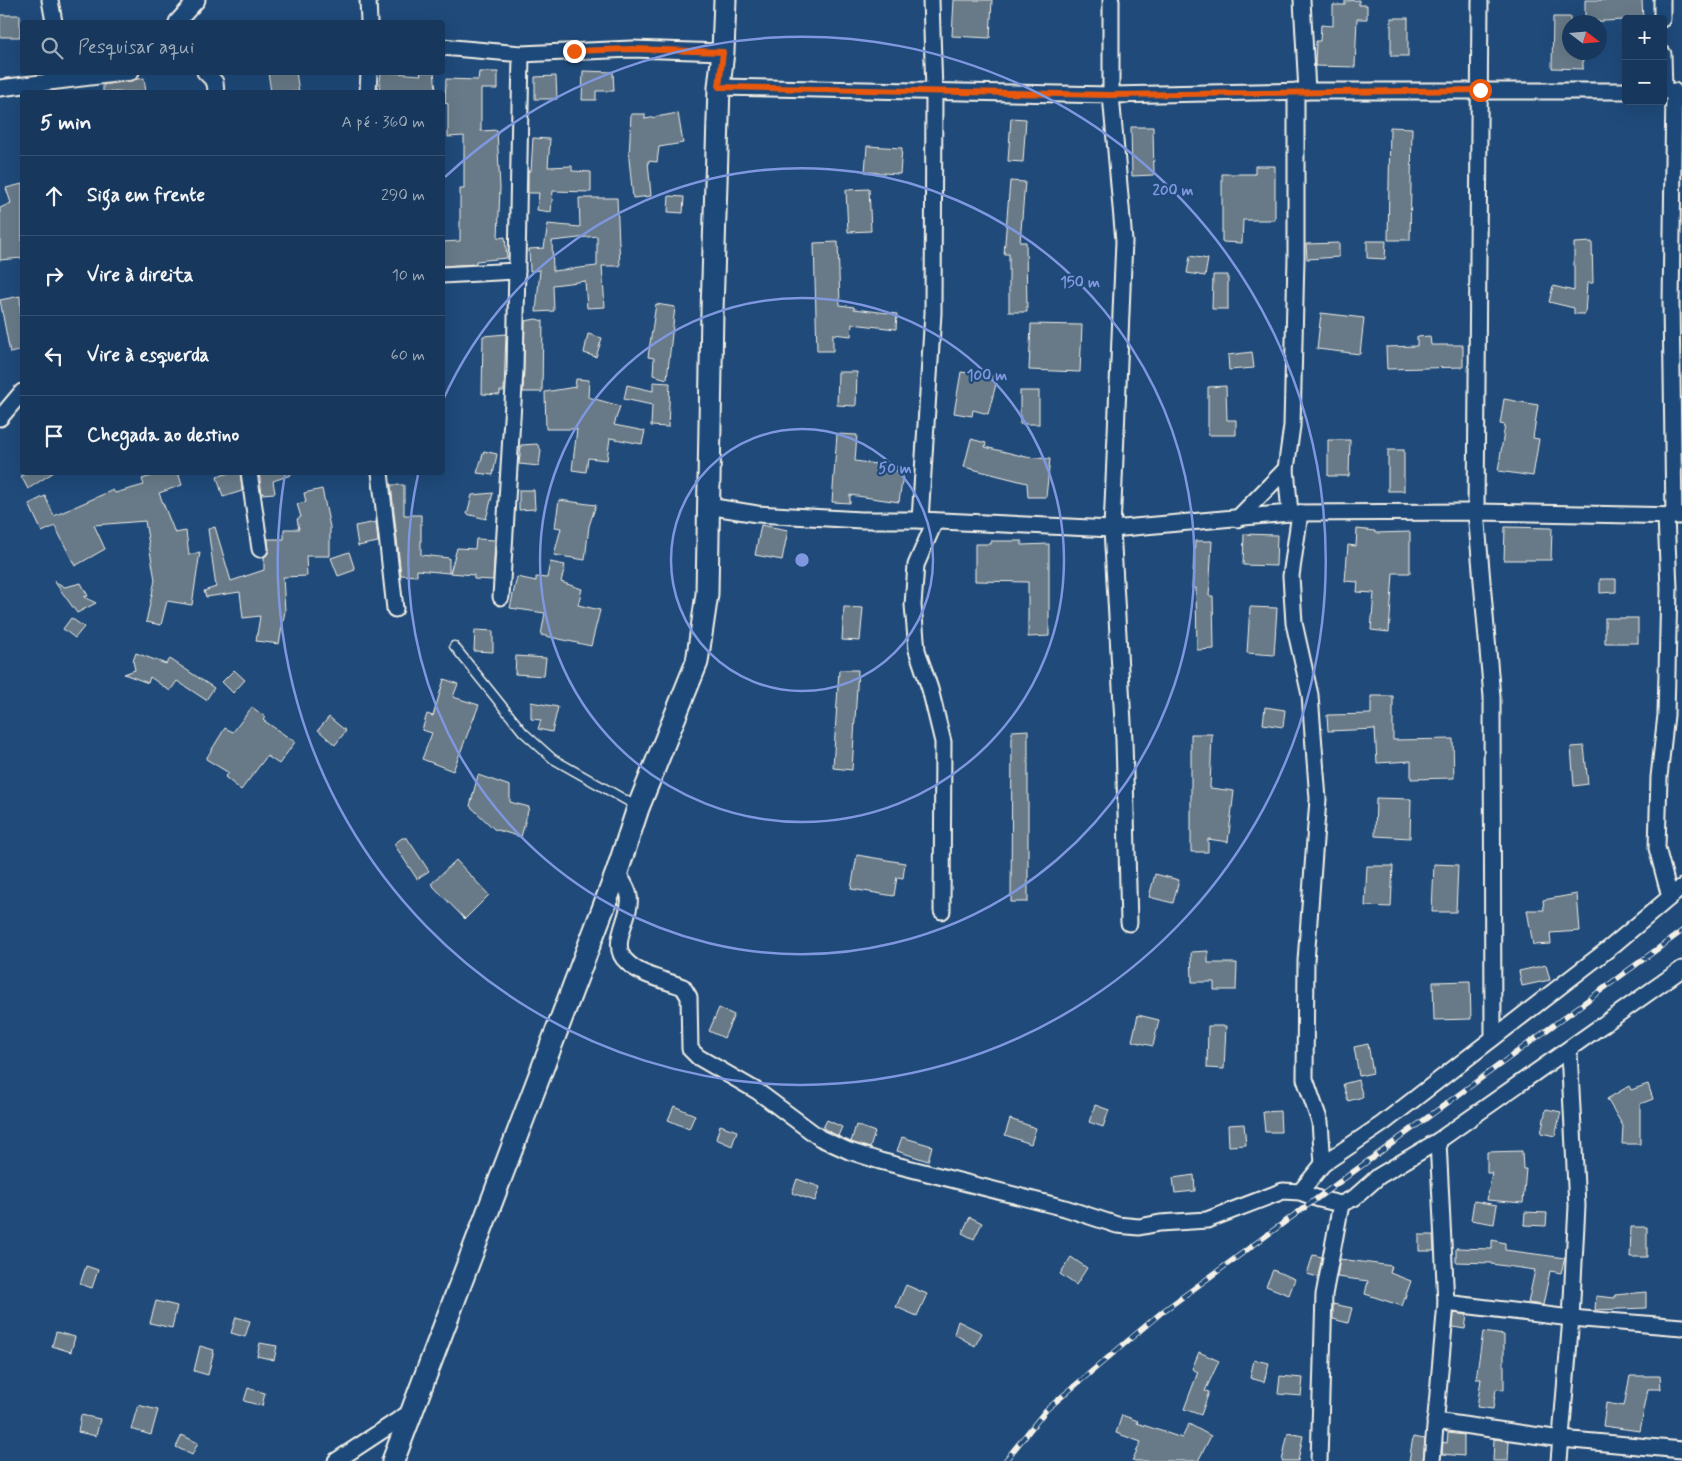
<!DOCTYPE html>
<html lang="pt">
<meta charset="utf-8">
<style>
body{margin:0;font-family:Mynerve,sans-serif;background:#203f62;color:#f1f3f6}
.controls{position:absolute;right:15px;top:15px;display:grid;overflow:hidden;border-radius:5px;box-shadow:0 5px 20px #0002}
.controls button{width:45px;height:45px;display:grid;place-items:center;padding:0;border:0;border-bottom:1px solid #365272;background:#17385c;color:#f1f3f6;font:25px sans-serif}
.compass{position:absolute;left:1562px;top:15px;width:45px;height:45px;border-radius:50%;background:#17385c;box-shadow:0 5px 20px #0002;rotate:106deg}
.stop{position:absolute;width:15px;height:15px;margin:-11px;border:4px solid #ea580c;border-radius:50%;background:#fff}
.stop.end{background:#ea580c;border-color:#fff;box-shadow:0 1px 5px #0008}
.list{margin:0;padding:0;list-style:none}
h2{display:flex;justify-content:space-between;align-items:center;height:65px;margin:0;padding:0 20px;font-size:21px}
h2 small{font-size:16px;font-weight:400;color:#9eacbb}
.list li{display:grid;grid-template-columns:32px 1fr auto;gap:15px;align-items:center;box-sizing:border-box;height:80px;padding:0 20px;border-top:1px solid #365272}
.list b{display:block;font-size:19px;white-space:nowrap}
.list em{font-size:16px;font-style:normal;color:#9eacbb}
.icon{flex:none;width:28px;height:28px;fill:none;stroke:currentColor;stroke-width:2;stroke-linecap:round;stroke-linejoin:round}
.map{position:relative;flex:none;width:1682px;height:1461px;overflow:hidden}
.search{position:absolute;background:#17385c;box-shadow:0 5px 20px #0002;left:20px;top:20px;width:425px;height:55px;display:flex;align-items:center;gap:12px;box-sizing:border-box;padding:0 18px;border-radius:5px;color:#9eacbb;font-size:19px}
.panel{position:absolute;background:#17385c;box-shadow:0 5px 20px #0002;left:20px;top:90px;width:425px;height:385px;border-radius:5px}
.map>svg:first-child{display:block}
.building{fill:#687a88;stroke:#f4f1e8;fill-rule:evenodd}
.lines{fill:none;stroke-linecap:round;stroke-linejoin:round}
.lane-casing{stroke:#f4f1e8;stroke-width:11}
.street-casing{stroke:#f4f1e8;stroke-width:19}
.secondary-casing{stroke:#f4f1e8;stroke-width:25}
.lane{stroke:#1f4a7a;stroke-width:8}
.street{stroke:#1f4a7a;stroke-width:15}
.secondary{stroke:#1f4a7a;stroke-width:21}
.rail-casing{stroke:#f4f1e8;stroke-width:5.5}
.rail{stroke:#1f4a7a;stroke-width:4;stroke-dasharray:11;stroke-linecap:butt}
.route{stroke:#ea580c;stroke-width:6}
.ring{fill:none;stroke:#7e97df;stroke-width:2.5}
.centre{fill:#7e97df;stroke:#1f4a7a;stroke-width:2.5}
.ring-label{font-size:15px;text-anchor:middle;font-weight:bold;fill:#7e97df;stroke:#1f4a7a;stroke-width:4.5;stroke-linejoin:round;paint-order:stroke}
</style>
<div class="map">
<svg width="1682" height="1461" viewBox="0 0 1682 1461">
<rect width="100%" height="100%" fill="#1f4a7a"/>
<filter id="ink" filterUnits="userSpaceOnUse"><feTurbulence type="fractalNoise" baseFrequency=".02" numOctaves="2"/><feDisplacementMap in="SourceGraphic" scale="10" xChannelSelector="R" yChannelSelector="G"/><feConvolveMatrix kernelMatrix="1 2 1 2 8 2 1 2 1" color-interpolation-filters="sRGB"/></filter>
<g filter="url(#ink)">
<!-- building -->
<g class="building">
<path d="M954,0H992L990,38L952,36Z"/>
<path d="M1359,0V5H1367V19H1357L1355,67L1315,66L1316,41H1320L1321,25L1333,26V5H1345V1Z"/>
<path d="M1585,0H1642L1643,19L1585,22Z"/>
<rect x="0" y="15" width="20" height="22"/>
<path d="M1553,17H1570V52H1583V69L1552,68Z"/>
<rect x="1391" y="18" width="17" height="38"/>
<path d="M583,71L613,72L614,91H596V100H582Z"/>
<path d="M268,72H296L299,92H271Z"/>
<path d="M381,72L421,75L420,72H434L436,90L379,92Z"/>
<path d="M479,72H498V89H481V131L497,130L500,188L498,238L505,237L507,258L476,261V264L442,266V242L460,241V189H464V136L448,137V104L445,103L446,79L478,80Z"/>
<path d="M556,76L557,99H535V77Z"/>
<path d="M144,78L146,92H103V85Z"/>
<path d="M678,113L683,143L659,147L657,162L648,161L651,196L633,198L629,159L631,114H645V119Z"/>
<path d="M1011,118L1026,119L1023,162L1008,161Z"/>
<path d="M1131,127H1153L1154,175L1132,176Z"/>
<path d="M1390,127L1412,128L1410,240H1388Z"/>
<path d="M533,138L550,139L548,167L572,166V171L591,172V192L553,191L551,212L537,210L539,193H528V171H531Z"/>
<path d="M867,146L902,148L900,174L865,172Z"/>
<path d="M1255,166H1275V220H1243L1242,243L1222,242V174H1255Z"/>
<path d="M1010,181L1025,182L1020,242H1026L1027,312H1009V254H1004Z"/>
<path d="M22,184V258L0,260V208L11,203L6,188Z"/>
<path d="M869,189L871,231L848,232L846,190Z"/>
<path d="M669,196L684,197L683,213L668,212Z"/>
<path d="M579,198H617L620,266H602L605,307L587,308L585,281L553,285L554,311L536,312L540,270L530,271L529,249L544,248L548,224L580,227ZM597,236V266L553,271L552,241Z"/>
<path d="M1367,241H1386L1385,259L1367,258Z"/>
<path d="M838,242L840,305L854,307V309L897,314L896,329L852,324L851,336L833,334V351H817L814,243Z"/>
<path d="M1592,242L1593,283H1587L1585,314H1574V308L1549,302L1553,286L1574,291V243Z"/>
<path d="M1339,243V257L1307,259L1306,244Z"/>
<path d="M1190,256L1208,259L1205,276L1187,273Z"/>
<path d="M1213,275H1228V309H1212Z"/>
<path d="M20,296L22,350L10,353L0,300Z"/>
<path d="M656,304L675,307L667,379L653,375L654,358L648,357Z"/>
<path d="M1321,313L1364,318L1360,354L1317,349Z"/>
<path d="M536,319L543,321L542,392H523L525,321Z"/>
<path d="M1031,324L1082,325L1080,372L1029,370Z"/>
<path d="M506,334L504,391H500V395L482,394L483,336Z"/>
<path d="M588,334L602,338L596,357L584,353Z"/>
<path d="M1430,336L1431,345H1463V367L1387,369L1386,347L1417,346V337Z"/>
<path d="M1252,352L1254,368L1229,370L1228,355Z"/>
<path d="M838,372H857L856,406L837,405Z"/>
<path d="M961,372L998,377L988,414L973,410L972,416L954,413Z"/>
<path d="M576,379L589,380L588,397L620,406L614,425L645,431L642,444L610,438L607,460L588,458L586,472L572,470L577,429H546L545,392L575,387Z"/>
<path d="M653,382L670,383L668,427L651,426L652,405L624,399L627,385L653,391Z"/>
<path d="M1226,386L1227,420H1236V435H1208V387Z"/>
<rect x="1020" y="391" width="19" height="33"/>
<path d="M1504,399L1538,405L1533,438L1539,439L1533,476L1498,471L1505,425L1500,424Z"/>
<path d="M837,434L857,435L855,461L904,468L899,502L850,495V503L832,502Z"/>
<path d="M971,439L986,443L985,447L1026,457L1050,459L1046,497H1028L1027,483L964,467Z"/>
<path d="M1328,440H1350L1349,476H1328Z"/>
<path d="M537,444L541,450L539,466L519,464L521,445Z"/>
<rect x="1388" y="450" width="16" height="41"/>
<path d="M484,451L497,454L493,475L477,473Z"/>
<path d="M29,472H54L28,489L21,476Z"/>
<path d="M164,472H178L182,485L159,493L175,533L186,531L189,555L200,552L192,605L167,601L161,625L146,622L155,580L145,521L94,525L105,549L75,566L55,526L42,532L29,504L45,496L54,516L113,490L115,493L144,485L142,479Z"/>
<path d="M231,472H240L242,491L223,497L217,477Z"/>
<path d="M259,472H290L291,475L273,481L275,493L262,494Z"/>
<path d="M391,485H404V515H421V555L449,558V573L417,570V576L401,575Z"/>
<path d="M322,489L330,527V556H306L307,576L283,577L285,611L279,644L256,641L260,616L243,618L240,592L206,597L204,591L216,587L208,529L215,527L231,581L264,570V557L269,552L268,539H284V529H299L297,519L301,517L297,504L306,502L304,493Z"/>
<path d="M519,490H534L535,509L519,510Z"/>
<path d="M493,493L486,519L467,514L472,495Z"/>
<path d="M559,500L596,505L589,526L585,560L554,555L561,528L555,527Z"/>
<path d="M376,522L378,542L358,546L355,526Z"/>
<path d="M761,525L788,530L782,560L755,555Z"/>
<path d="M1505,527L1552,528L1551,560H1504Z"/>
<path d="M1357,529L1375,531V533L1410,532V573H1393L1389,632L1371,630L1374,593L1357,592L1358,582L1345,581L1348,545L1356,546Z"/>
<path d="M1244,534L1277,535L1276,566L1243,565Z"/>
<path d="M476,539L495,540L493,580L474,579V575L450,573L457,548L475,549Z"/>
<path d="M991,541H1022V545L1049,544V636L1028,637V582L975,581V544H991Z"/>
<path d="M1195,541H1212L1209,596H1213L1214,649L1197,650L1196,588H1192Z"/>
<path d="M349,552L355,570L338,576L331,558Z"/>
<path d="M550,562L565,565L561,582L582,589L578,605L600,610L591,646L541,635L545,613L510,608L517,577L536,581V577L547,578Z"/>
<path d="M1600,579H1616V592L1600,593Z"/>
<path d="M54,581L65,587L81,583L88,596L84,597L96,603L77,613Z"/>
<path d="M844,607L863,608L860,641L842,640Z"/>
<path d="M1250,607L1277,608L1274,655L1247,653Z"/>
<path d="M71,618L84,627L75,638L63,629Z"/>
<rect x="1605" y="618" width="33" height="25"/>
<path d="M475,630L493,631V652L474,651Z"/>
<path d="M136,653L166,664L170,659L214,688L206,700L177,681L170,691L150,677L148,683L124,674L135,670L133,661Z"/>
<path d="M516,656L546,658L544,676L515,674Z"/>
<path d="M234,670L245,680L233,693L222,682Z"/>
<path d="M839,670H858L852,770L833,768Z"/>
<path d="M444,679L458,684L453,697L479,705L453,771L422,759L432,733L422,730L427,714L433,716Z"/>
<path d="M1371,696H1393V740L1453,739L1454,778L1411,779V761L1377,763L1375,729L1328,731L1327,715L1371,714Z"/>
<path d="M531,702L558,707L552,732L538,729L541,720L531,719Z"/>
<path d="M252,707L265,717L263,720L295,742L279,764L267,756L241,790L225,777L229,773L206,759L225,728L233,732Z"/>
<path d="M1265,707L1285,710L1283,727L1263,724Z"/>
<path d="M329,717L346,731L335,745L318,730Z"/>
<path d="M1028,730V902H1011L1012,731Z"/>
<path d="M1191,734H1212L1210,788L1234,791L1228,842L1208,839V852H1191Z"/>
<path d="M1584,746L1588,784L1574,786L1571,747Z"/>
<path d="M478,775L510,786V802L529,807L521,837L494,829L470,806Z"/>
<path d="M1376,798L1411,799L1410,838L1375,836Z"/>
<path d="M402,838H407L429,871L417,879L394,844Z"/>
<path d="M857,855L905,863L903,878L897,877L894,896L851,889Z"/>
<path d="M456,860L489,895L465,919L431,884Z"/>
<path d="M1434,864L1458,865L1456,912H1432Z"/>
<path d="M1367,866H1393L1391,907L1365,906Z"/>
<path d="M1155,874L1179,880L1173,903L1149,897Z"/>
<path d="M1577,894L1580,931L1550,933L1551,944L1533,945L1527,910H1544L1543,900Z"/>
<path d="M1208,951V963H1237L1236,990H1214V982H1192L1191,952Z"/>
<path d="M1546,965L1550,980L1522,986L1519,971Z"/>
<path d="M1470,981L1471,1019L1434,1020L1433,982Z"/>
<path d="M719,1008L734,1015L724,1038L709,1031Z"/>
<path d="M1138,1015L1159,1020L1153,1046L1132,1041Z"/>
<path d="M1208,1026H1226L1224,1069L1207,1068Z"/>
<path d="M1368,1044L1373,1073L1359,1076L1354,1047Z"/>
<path d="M1358,1080L1363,1097L1348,1101L1343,1084Z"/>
<path d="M1648,1084L1653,1099L1640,1104V1144H1622L1623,1126L1607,1099L1629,1086L1631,1090Z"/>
<path d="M1095,1105L1109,1110L1103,1127L1089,1122Z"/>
<path d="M674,1106L695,1115L689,1129L668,1120Z"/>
<path d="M1546,1109L1561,1112L1555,1136L1541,1133Z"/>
<path d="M1280,1111L1281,1132H1265L1263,1112Z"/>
<path d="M1010,1119L1036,1128L1031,1144L1005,1135Z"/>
<path d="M827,1120L842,1127L838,1136L823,1128Z"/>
<path d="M1244,1124L1246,1145L1229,1146L1228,1125Z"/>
<path d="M720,1125L737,1131L732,1146L716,1139Z"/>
<path d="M856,1125L875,1132L870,1148L851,1142Z"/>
<path d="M902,1137L932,1146L928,1161L897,1151Z"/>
<path d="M1522,1151L1523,1169H1526L1523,1203L1487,1200L1492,1173H1487V1152Z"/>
<path d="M1194,1175L1195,1191L1175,1193L1173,1178Z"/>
<path d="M797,1179L820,1187L815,1201L792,1193Z"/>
<path d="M1474,1201L1497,1205L1494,1224L1471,1220Z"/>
<path d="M1525,1212L1547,1213L1546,1226L1524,1225Z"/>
<path d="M970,1217L982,1223L974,1239L962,1233Z"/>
<path d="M1631,1227H1647V1257H1630Z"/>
<path d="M1419,1235H1433L1434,1251H1419Z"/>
<path d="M1492,1240L1505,1243V1250L1565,1258L1561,1273L1550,1271L1543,1305L1528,1303L1535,1270L1491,1264V1263L1456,1262V1248L1492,1249Z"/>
<path d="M1313,1255L1322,1257L1318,1277L1307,1274Z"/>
<path d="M1071,1257L1087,1268L1076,1285L1060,1274Z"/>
<path d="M1340,1259L1392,1266L1390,1273L1411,1281L1402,1306L1365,1294L1368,1281L1337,1277Z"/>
<path d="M86,1266L98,1270L92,1288L80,1284Z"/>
<path d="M1273,1270L1295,1279L1289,1295L1266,1286Z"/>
<path d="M906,1285L927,1294L917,1316L896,1307Z"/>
<path d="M1646,1292V1308L1595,1310L1596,1296L1615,1298V1295Z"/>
<path d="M156,1301L177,1306L172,1328L150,1323Z"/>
<path d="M1333,1304L1352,1308L1348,1323L1333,1319Z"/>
<path d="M1454,1313L1467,1315L1465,1329L1453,1327Z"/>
<path d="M236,1317L250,1321L245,1337L231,1333Z"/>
<path d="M958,1321L982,1333L975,1346L954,1334Z"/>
<path d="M56,1332L75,1337L71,1352L52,1346Z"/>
<path d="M1483,1332L1504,1335V1390L1496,1389L1493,1409L1477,1407L1481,1379H1476Z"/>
<path d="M260,1343L277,1346L274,1360L257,1356Z"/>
<path d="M200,1346L214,1350L208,1375L194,1371Z"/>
<path d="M1199,1352L1219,1361L1205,1391L1209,1392L1201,1415L1184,1409L1198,1372L1192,1369Z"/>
<path d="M1254,1360L1269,1363L1264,1382L1250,1378Z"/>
<path d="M1280,1376L1303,1378L1301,1396L1278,1394Z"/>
<path d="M1630,1376H1660L1661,1389H1648L1640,1431L1603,1426L1606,1403L1624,1406Z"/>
<path d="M248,1388L265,1393L262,1406L244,1401Z"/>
<path d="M138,1405L158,1410L151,1435L131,1429Z"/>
<path d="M81,1415L100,1419L96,1436L78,1432Z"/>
<path d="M1122,1415L1138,1421L1137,1423L1182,1438L1189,1424L1211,1436L1198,1461H1132L1141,1442L1116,1433Z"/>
<path d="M1288,1433L1303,1436L1298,1461H1282Z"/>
<path d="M1448,1433L1464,1435V1456L1442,1454L1443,1442L1447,1443Z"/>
<path d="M182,1435L198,1443L192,1455L176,1447Z"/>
<path d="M1413,1437L1425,1439L1423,1461H1409Z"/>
<path d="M1494,1439L1509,1441L1508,1461H1493Z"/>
</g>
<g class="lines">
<defs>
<path id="lane" d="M454,646L523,732L553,759L638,807"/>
<g id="street">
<path d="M50,0L54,22"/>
<path d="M368,0L369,22"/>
<path d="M1111,0V95L1124,241L1112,529L1124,740L1129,923"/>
<path d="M1302,0L1307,91"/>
<path d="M1480,0L1476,512L1492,697L1493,1038"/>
<path d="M1662,0V19"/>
<path d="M177,22L197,0"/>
<path d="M442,47L521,54L632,49L723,52"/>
<path d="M1663,54L1664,91"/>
<path d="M205,72L215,82L216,92"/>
<path d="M719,87L1111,95L1307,91H1626"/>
<path d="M0,88L131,72"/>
<path d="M368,92L369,72"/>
<path d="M442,275L517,271"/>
<path d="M0,418L22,392"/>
<path d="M249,472L260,549"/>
<path d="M380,472L395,609"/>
<path d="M708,506L757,514L861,520H920L1112,529L1290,513L1476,512L1682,516"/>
<path d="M1290,513L1286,469L1292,426L1296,258V91"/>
<path d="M1300,513L1291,576L1294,623L1310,695L1318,799L1306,961L1305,1079L1320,1122L1323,1164"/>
<path d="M1666,516L1669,588L1666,715L1659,777L1657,848L1670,897"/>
<path d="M1674,516L1671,304L1674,91"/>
<path d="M1237,519L1286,469"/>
<path d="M920,520L933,313L934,91L931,0"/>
<path d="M935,521L916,565L913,605L917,650L930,689L943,742L942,911"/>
<path d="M501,597L515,370L521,54"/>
<path d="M617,872C621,879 628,888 629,896C633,915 607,945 627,962C641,976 666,980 683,987L689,997L690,1049L698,1057L757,1091L820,1138L849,1151L880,1161L1065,1208L1117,1225L1139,1227L1160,1223L1207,1220L1283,1191L1300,1192L1319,1199L1341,1204L1354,1198L1379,1176L1438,1141L1682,969"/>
<path d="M1300,1192L1323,1164L1382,1124L1611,947L1682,887"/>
<path d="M1446,1303L1571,1318L1682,1327"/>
<path d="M1435,1421L1561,1439L1682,1450"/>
<path d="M336,1461L412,1411"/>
<path d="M1319,1461L1324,1295L1341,1204"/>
<path d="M1432,1461L1446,1303L1438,1141"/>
<path d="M1559,1461L1571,1318L1577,1206L1569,1051"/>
</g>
<path id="secondary" d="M393,1461L617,872L638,808L697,662L707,594L712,311L719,87L723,52L725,0"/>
</defs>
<!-- lane casing -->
<use href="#lane" class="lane-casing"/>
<!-- street casing -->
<use href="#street" class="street-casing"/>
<!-- secondary casing -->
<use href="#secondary" class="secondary-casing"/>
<!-- lane -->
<use href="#lane" class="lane"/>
<!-- street -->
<use href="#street" class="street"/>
<!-- secondary -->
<use href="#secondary" class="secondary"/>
<defs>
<path id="rail" d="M1005,1461L1046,1410L1162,1312L1682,931"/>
</defs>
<!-- rail casing -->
<use href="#rail" class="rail-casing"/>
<!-- rail -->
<use href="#rail" class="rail"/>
</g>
</g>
<g class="lines" filter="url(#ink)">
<!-- route -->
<path class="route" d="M574,51L632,49L723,52L719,87L1110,95L1480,90"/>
</g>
<!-- distance rings -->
<g class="ring">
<circle cx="802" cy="560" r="131"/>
<circle cx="802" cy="560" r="262"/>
<path d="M443 400A393 393 0 1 1 418 475"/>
<path d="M445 177A524 524 0 1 1 285 474"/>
</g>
<circle cx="802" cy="560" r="8" class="centre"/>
<g class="ring-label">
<text x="1173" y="195">200 m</text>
<text x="1080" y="287">150 m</text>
<text x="987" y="380">100 m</text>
<text x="895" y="473">50 m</text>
</g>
</svg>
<div class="controls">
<button>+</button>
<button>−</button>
</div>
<svg class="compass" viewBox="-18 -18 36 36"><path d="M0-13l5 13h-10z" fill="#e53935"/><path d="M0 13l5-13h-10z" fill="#9eacbb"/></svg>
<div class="stop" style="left:1480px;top:90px"></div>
<div class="stop end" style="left:574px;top:51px"></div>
<div class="search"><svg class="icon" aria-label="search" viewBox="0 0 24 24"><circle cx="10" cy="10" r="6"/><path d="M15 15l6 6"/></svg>Pesquisar aqui</div>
<section class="panel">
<h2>5 min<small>A pé · 360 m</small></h2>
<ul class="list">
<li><svg class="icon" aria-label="ahead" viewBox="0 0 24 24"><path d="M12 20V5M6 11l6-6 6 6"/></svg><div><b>Siga em frente</b></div><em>290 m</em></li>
<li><svg class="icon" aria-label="right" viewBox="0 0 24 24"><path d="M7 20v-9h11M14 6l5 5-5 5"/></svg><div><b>Vire à direita</b></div><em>10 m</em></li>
<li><svg class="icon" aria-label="left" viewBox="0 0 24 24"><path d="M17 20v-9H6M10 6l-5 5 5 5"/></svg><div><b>Vire à esquerda</b></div><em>60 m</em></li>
<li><svg class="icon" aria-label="arrive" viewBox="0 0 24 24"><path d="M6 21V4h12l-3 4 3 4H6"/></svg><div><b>Chegada ao destino</b></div></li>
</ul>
</section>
</div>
